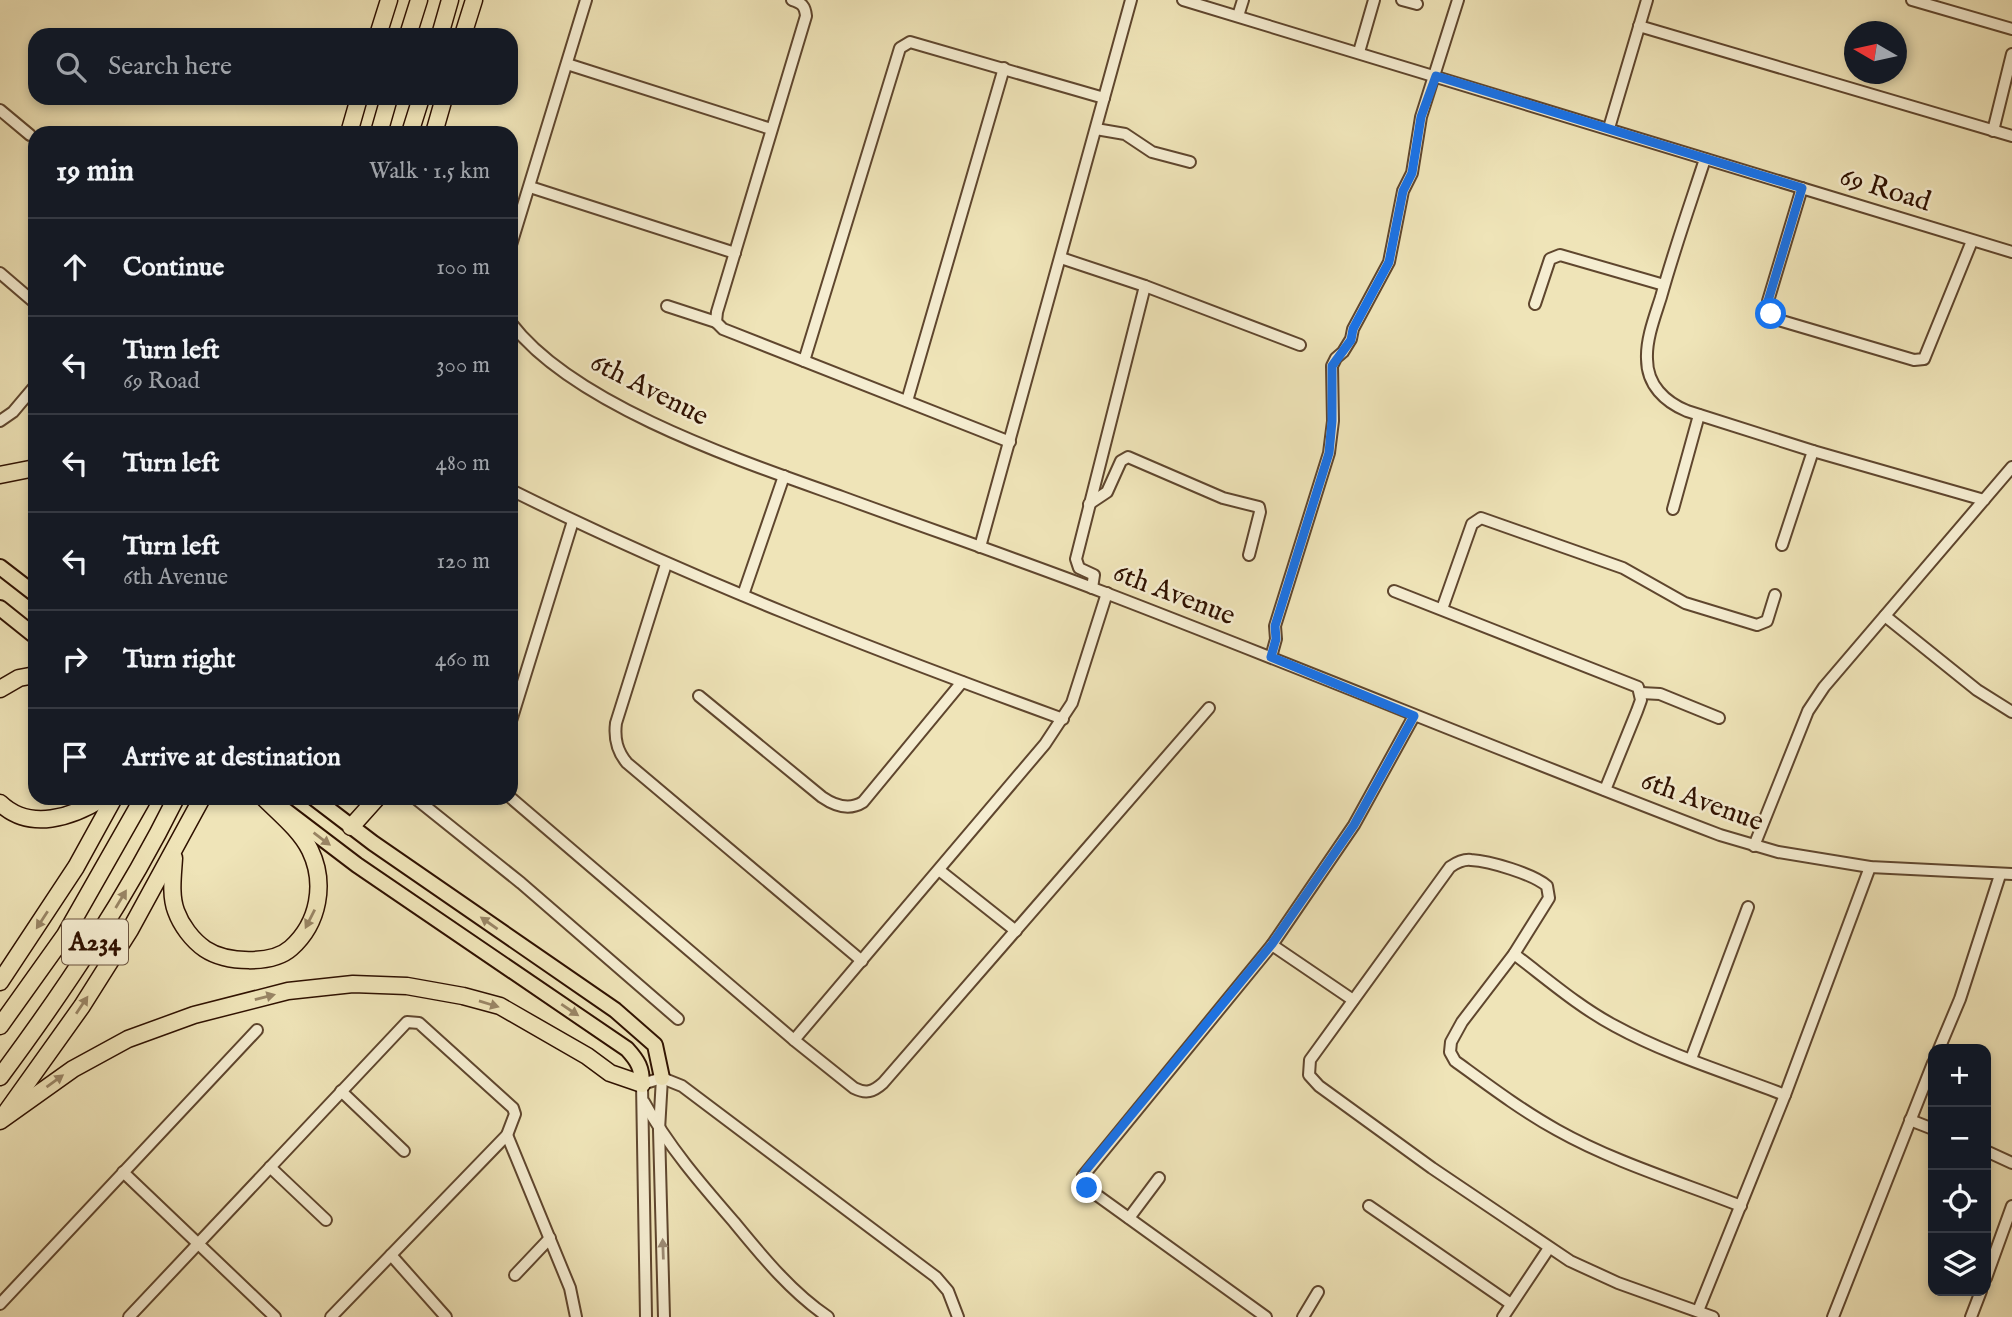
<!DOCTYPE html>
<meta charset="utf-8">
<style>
body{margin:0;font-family:"IM FELL English",serif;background:#20242c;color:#f1f3f6}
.controls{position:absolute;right:21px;bottom:21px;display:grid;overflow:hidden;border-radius:14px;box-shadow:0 4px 10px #0003}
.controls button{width:63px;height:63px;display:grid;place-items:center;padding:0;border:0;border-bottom:2px solid #363941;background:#171b24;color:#f1f3f6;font:35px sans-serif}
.compass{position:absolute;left:1844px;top:21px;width:63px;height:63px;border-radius:50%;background:#171b24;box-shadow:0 4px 10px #0003;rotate:279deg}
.stop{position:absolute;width:21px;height:21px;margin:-16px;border:5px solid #1a73e8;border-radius:50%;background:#fff}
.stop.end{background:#1a73e8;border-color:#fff;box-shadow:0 2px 7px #0008}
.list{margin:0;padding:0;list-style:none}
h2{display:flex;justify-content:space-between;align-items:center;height:91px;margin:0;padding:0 28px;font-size:30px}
h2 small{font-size:23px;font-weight:400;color:#9ea1a6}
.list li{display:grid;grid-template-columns:46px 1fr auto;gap:21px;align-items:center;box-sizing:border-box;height:98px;padding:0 28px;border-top:2px solid #363941}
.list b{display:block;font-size:26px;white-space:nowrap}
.list p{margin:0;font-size:23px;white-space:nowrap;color:#9ea1a6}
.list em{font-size:23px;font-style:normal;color:#9ea1a6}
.icon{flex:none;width:38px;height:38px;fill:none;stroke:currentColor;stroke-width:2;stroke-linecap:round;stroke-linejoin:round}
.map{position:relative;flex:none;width:2012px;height:1317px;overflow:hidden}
.search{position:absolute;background:#171b24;box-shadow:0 4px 10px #0003;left:28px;top:28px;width:490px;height:77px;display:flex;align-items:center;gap:18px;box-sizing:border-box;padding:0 24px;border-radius:21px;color:#9ea1a6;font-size:26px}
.panel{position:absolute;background:#171b24;box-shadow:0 4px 10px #0003;left:28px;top:126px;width:490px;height:679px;border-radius:21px}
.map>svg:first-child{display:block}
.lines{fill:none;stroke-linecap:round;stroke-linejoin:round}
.minor-casing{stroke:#5f462e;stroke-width:14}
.major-casing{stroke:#2f1100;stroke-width:18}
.highway-casing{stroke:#2f1100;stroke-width:19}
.minor{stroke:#f5edd1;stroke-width:10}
.major{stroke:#efe4b8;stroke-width:14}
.highway{stroke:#efe4b8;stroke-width:16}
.oneway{fill:#998565}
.oneway2{fill:#9c8a73}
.route{stroke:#1a73e8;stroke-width:9}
.labels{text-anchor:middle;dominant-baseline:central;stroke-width:5;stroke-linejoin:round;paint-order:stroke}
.shield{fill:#f5edd1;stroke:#6a533f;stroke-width:2}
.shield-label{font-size:26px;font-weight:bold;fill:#2f1100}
.street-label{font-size:28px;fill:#2f1100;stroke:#f5edd1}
</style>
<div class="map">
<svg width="2012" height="1317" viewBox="0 0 2012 1317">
<rect width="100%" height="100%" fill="#efe4b8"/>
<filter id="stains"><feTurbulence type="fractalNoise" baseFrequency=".00286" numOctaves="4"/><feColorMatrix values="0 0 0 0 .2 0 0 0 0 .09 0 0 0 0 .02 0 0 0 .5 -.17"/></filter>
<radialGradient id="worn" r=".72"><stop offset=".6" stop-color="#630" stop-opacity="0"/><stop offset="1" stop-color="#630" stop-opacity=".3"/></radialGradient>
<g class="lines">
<defs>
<g id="minor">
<path d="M792,0C802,3 805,6 806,16L717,312L716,322L723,329L1010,442"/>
<path d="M1183,0L2012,252"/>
<path d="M1402,0L1417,4"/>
<path d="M1912,0L2012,29"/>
<path d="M1238,16L1243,0"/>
<path d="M1639,26L2012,136"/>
<path d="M1359,52L1374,0"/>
<path d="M567,64L771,129"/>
<path d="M0,110L30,135"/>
<path d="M1609,128L1647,0"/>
<path d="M1096,129L1125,134L1152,152L1190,162"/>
<path d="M1993,131L2012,54"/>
<path d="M1705,159C1690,205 1674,250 1661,297C1655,316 1646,339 1647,359C1647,385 1665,402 1687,411L1813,451L1984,500"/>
<path d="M530,187L735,253"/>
<path d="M1802,188L1768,301V308L1775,319L1914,360L1924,359L1972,241"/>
<path d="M511,245L586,0"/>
<path d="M1061,258L1145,286L1300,345"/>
<path d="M0,273L35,303"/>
<path d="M1535,304L1550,259L1560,255L1664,285"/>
<path d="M667,306L716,322"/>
<path d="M511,323C574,406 744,462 842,497C929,529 1017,559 1103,592C1309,671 1513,756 1720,835L1778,852L1870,867L2012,874"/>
<path d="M804,361L900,48L910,42L1104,98"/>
<path d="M907,401L1004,68"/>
<path d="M0,421L13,412L35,386"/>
<path d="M511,490C690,579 876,651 1063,719"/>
<path d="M1089,504L1107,492L1121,461L1128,457L1223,498L1259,507L1260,512L1249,555"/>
<path d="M1673,509L1699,415"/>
<path d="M1782,545L1813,451"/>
<path d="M980,547L1131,0"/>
<path d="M666,564L616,723C614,739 617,751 627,763L862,961"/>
<path d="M1092,588L1094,575L1079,568L1076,559L1145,286"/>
<path d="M1394,591L1638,687L1641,700L1637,711L1605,790"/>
<path d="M743,595L784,476"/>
<path d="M1442,609L1472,524L1481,518L1623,568L1685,603L1757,625L1767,621L1775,595"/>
<path d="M1885,616L1977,690L2012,712"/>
<path d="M1271,657L1276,639L1275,626L1329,453L1333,421L1332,366L1336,358L1343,352L1351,339L1353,329L1389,262L1403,191L1412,173L1421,117L1458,0"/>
<path d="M1641,693L1660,694L1719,718"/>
<path d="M699,696L822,797C835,806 849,811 863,802L962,682"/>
<path d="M511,721L573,521"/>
<path d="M415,798L521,883L678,1019"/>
<path d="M511,798L794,1040L854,1088C866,1094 873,1092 883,1083L1209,708"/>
<path d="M1754,846L1808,711L1824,687L2012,467"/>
<path d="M939,870L1016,931"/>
<path d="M1272,945L1353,1000"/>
<path d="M1514,954C1547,979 1579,1007 1615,1026C1668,1055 1728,1073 1785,1095"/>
<path d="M794,1040L1045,744L1072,703L1107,593"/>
<path d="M1939,1049L1960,999L2000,875"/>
<path d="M1691,1059L1748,907"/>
<path d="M662,1078L659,1130L664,1317"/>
<path d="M341,1091L404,1151"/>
<path d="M644,1102C668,1146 701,1184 734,1222C762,1256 791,1292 828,1317"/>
<path d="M1910,1120L1933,1129"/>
<path d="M507,1135L570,1288L576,1317"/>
<path d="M1986,1151L2012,1163"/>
<path d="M270,1167L326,1220"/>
<path d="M123,1172L275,1317"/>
<path d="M1369,1206L1511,1304"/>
<path d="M1129,1218L1159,1178"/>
<path d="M391,1255L446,1317"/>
<path d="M515,1275L550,1238"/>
<path d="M1986,1278L2012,1206"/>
<path d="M0,1304L257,1030"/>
<path d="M1698,1311L1785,1095L1870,867"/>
<path d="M129,1317L407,1022L419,1023L513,1108L515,1114L507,1135L331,1317"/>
<path d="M646,1317L642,1084L662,1078L682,1086L936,1277L948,1291L958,1317"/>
<path d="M1266,1317L1087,1188L1083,1176L1272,945L1354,825L1414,716"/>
<path d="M1303,1317L1318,1292"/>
<path d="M1503,1317L1549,1248"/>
<path d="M1713,1317L1618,1283L1570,1261L1432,1168L1319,1086L1309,1075L1310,1060L1450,867C1456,863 1463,859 1471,860C1490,861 1533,874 1547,886L1549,898L1514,954L1462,1022L1451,1042L1450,1052L1455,1061C1488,1085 1521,1110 1557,1130C1614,1162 1680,1182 1741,1206"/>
<path d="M1833,1317L1933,1063"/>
<path d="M1971,1317L1981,1291"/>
</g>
<g id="major">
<path d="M0,567L35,594"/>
<path d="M0,608L35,636"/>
<path d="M314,798L373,843L615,1010L655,1045L662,1078"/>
<path d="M286,811L357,865L627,1049C638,1061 642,1068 642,1084"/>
</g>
<g id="highway">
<path d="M378,35L389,0"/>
<path d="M408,35L419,0"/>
<path d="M440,35L450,0"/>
<path d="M463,35L474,0"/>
<path d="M349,133L359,98"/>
<path d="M379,133L389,98"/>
<path d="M410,133L421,98"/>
<path d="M434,133L444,98"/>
<path d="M0,475L35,468"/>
<path d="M0,689L19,678L35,675"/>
<path d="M0,803C30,832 73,817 103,798"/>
<path d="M351,827L377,798"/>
<path d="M174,858C173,875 170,895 176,911C181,925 192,940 205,949C226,963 272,965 291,948C319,923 326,883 310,850C300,830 280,814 264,798"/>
<path d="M0,982L76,867L114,798"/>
<path d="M0,1026L65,935L143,798"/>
<path d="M0,1077C66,988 127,897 176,798"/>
<path d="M7,1111L82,1006L130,930L202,798"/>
<path d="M0,1121L73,1069L128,1039L194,1015L288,991L353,984L407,986L463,996L500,1006L587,1056L610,1073L642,1084"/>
</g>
</defs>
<!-- minor casing -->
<use href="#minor" class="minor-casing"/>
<!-- major casing -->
<use href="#major" class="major-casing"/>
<!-- highway casing -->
<use href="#highway" class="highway-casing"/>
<!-- minor -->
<use href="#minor" class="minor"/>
<!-- major -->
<use href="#major" class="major"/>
<!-- highway -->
<use href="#highway" class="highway"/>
</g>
<!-- one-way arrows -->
<defs><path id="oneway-solid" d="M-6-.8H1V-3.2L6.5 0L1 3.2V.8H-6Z" transform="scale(1.75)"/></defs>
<g class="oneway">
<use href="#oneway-solid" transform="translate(322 839) rotate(37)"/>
<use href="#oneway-solid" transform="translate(121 899) rotate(-59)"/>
<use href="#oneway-solid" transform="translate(310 919) rotate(117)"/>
<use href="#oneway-solid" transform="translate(42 920) rotate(123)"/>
<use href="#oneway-solid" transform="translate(489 923) rotate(-145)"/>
<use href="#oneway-solid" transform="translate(265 997) rotate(-14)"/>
<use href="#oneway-solid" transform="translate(489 1004) rotate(17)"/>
<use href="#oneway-solid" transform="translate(82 1005) rotate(-56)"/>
<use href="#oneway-solid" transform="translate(570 1010) rotate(34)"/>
<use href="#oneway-solid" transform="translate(55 1081) rotate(-36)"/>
</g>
<use class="oneway2" href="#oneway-solid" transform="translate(663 1249) rotate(-92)"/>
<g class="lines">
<!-- route -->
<path class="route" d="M1087,1188L1083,1176L1086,1170L1272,944L1354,825L1414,716L1271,657L1276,639L1275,626L1329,453L1332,421V366L1351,340L1353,329L1389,262L1403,191L1412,173L1421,117L1436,76L1802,188L1768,301L1771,314"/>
</g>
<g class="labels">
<!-- shield labels -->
<rect class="shield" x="62" y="919.5" width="66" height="45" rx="5"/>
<g class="shield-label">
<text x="95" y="942">A234</text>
</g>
<!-- street labels -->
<g class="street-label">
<text transform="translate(1885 190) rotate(17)">69 Road</text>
<text transform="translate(649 390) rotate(27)">6th Avenue</text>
<text transform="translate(1174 595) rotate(21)">6th Avenue</text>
<text transform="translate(1702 802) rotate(20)">6th Avenue</text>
</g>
</g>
<rect width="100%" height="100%" filter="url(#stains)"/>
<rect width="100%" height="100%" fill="url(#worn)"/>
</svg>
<div class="controls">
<button>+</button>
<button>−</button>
<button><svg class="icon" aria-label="locate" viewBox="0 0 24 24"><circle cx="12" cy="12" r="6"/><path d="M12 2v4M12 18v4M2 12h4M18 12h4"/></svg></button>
<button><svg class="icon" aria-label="layers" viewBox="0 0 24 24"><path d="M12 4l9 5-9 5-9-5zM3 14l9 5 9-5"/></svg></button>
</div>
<svg class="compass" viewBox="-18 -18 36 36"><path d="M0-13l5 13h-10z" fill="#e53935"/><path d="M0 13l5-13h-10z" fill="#9ea1a6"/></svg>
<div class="stop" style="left:1771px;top:314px"></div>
<div class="stop end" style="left:1087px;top:1188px"></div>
<div class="search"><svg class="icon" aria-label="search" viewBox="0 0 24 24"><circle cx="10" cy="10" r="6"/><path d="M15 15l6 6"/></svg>Search here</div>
<section class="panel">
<h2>19 min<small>Walk · 1.5 km</small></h2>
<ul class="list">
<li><svg class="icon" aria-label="ahead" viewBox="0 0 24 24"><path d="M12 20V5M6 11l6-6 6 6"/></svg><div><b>Continue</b></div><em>100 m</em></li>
<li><svg class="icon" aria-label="left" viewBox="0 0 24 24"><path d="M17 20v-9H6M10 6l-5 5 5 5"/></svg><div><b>Turn left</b><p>69 Road</p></div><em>300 m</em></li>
<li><svg class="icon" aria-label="left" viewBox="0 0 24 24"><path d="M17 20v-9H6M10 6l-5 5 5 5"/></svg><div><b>Turn left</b></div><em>480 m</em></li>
<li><svg class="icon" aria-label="left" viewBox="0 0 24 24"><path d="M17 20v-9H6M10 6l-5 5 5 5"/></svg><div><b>Turn left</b><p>6th Avenue</p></div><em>120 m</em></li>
<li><svg class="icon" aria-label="right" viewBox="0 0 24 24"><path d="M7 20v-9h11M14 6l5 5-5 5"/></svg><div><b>Turn right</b></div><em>460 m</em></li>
<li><svg class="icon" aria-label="arrive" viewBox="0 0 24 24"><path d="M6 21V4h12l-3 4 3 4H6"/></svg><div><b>Arrive at destination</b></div></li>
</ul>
</section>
</div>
